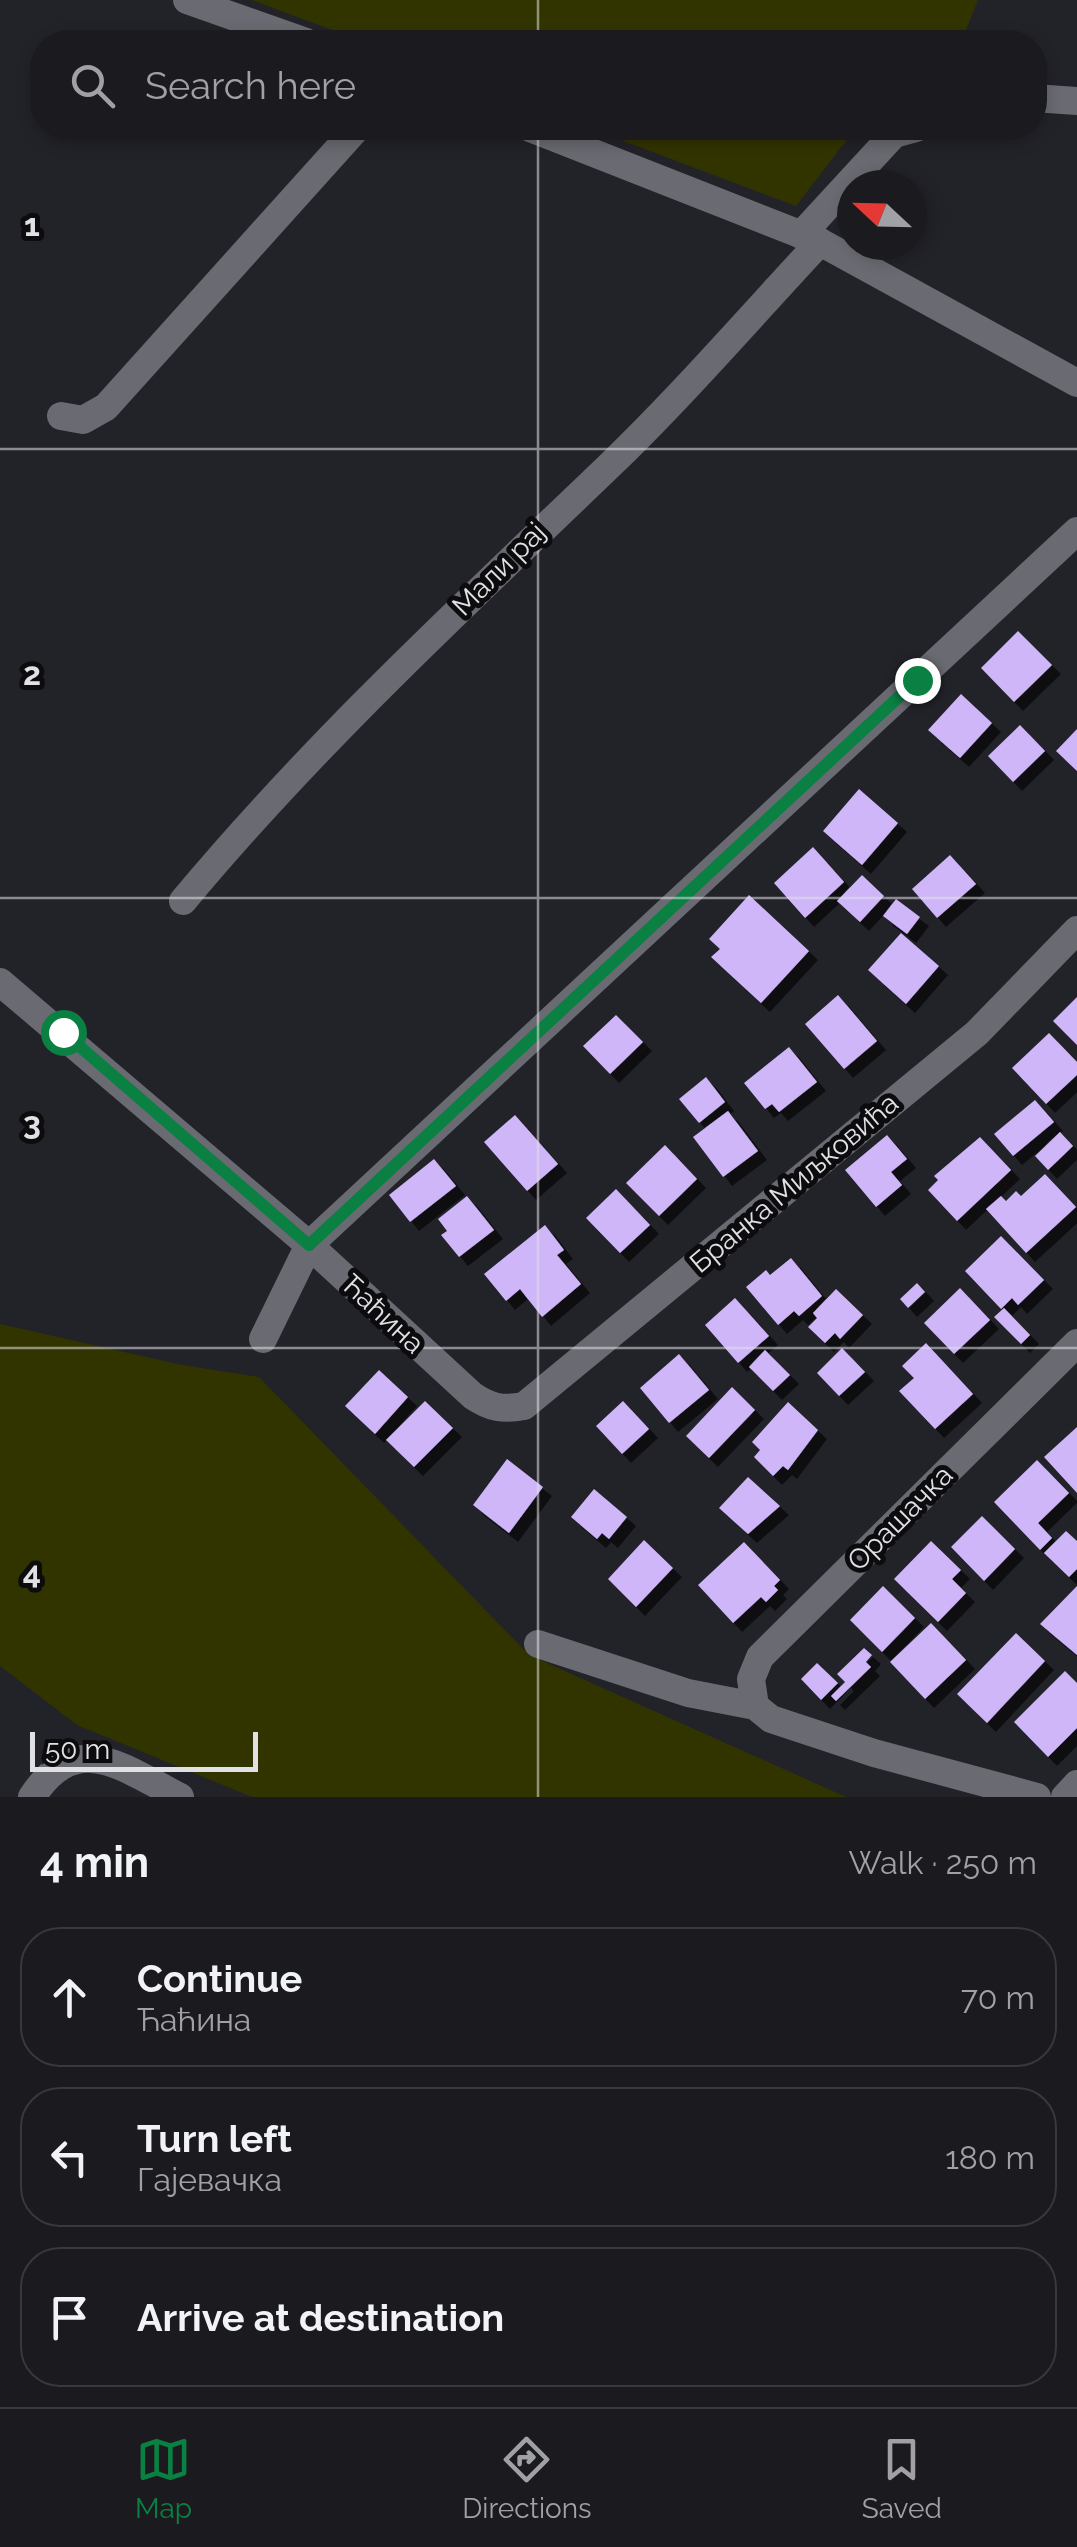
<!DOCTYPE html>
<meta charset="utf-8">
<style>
body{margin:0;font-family:Raleway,sans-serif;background:#27272c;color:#f1f3f6}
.compass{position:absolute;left:837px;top:170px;width:90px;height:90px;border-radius:50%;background:#1a1a1f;box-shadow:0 5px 15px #0003;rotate:292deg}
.scale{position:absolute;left:30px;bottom:25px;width:228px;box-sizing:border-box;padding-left:10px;border:5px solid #e0e0e5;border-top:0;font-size:28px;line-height:35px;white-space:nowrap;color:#e0e0e5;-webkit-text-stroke:8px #0c0c0f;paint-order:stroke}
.stop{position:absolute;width:30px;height:30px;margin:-22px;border:8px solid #0b8043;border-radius:50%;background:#fff}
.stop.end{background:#0b8043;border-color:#fff;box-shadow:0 2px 10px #0008}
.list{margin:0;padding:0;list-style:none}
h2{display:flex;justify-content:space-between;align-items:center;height:130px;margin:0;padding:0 40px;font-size:42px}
h2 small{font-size:32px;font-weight:400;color:#9fa1a4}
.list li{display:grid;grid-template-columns:65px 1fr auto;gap:30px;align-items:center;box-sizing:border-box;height:140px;margin:0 20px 20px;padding:0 20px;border:2px solid #38383d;border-radius:40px}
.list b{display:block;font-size:38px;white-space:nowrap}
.list p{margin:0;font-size:32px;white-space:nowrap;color:#9fa1a4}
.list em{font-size:32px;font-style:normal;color:#9fa1a4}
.icon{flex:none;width:55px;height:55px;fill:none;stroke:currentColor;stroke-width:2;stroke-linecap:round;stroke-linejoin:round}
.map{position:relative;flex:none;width:1077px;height:1797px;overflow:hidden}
.search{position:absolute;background:#1a1a1f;box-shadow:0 5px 15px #0003;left:30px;right:30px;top:30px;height:110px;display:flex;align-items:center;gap:25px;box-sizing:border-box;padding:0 35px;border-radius:40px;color:#9fa1a4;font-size:38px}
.sheet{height:610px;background:#1a1a1f}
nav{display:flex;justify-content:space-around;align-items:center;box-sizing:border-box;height:140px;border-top:2px solid #38383d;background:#1a1a1f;font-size:28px;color:#9fa1a4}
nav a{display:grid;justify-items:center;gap:5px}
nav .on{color:#0b8043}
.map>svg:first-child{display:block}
.green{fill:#323400}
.building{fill:#cfb6f9;filter:url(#shadow)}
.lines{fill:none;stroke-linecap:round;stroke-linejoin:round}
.minor{stroke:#6a6a72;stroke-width:28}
.route{stroke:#0b8043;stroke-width:12}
.grid{fill:none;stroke:#e0e0e5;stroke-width:2.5;stroke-opacity:0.55}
.labels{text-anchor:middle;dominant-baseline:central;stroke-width:10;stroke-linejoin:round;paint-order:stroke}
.street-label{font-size:28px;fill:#e0e0e5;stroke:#0c0c0f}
.grid-label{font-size:32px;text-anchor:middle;font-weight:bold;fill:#e0e0e5;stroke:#0c0c0f;stroke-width:10;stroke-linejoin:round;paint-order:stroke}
</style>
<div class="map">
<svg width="1077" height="1797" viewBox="0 0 1077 1797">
<defs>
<filter id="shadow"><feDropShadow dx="9" dy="9" stdDeviation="0" flood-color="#0009"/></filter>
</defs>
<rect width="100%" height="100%" fill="#222229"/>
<!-- green -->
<g class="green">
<path d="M252,0H978L961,42H364Z"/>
<path d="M589,128H856L796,206Z"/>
<path d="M0,1324L182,1365L259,1377L529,1655L846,1797H252L77,1725L0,1666Z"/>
</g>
<!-- building -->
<g class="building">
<path d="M1018,631L1052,665L1014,702L981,668Z"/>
<path d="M961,694L992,723L960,758L928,730Z"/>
<path d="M1020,725L1045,751L1013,782L988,756Z"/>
<path d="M1077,729V771L1056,751Z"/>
<path d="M859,789L898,823L862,865L823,831Z"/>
<path d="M813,847L844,882L805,918L774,883Z"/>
<path d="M950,855L976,884L937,918L912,889Z"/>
<path d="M862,875L884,896L860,922L837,901Z"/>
<path d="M749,895L809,951L761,1003L711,957L720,949L709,939Z"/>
<path d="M896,899L920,917L907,934L883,916Z"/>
<path d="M901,933L939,966L906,1004L868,970Z"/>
<path d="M838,995L877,1041L844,1069L805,1024Z"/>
<path d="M1077,997V1045L1053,1021Z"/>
<path d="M616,1015L643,1042L610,1074L583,1046Z"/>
<path d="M1049,1033L1077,1062V1075L1046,1104L1012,1068Z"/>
<path d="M789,1047L817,1082L779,1112L772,1104L765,1109L744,1083Z"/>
<path d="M706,1077L725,1102L699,1123L679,1099Z"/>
<path d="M1035,1100L1054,1122L1013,1156L994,1134Z"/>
<path d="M728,1111L758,1151L723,1177L693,1137Z"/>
<path d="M515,1115L558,1164L527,1191L484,1142Z"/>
<path d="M1060,1132L1073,1146L1048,1170L1035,1156Z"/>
<path d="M887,1135L907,1159L891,1172L902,1185L876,1207L845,1170Z"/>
<path d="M980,1137L1011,1170L957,1221L928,1190L938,1180L934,1176Z"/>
<path d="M665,1145L697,1179L659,1216L626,1183Z"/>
<path d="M434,1159L456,1186L410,1222L389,1195Z"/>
<path d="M1045,1174L1076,1207L1026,1253L986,1209L1001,1196L1006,1201L1016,1191L1021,1196Z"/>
<path d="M616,1189L650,1225L620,1253L586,1218Z"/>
<path d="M467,1196L494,1230L459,1257L441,1235L447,1231L438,1219Z"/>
<path d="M545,1225L564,1250L557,1255L581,1284L542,1317L520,1289L506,1301L484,1274Z"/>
<path d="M1001,1236L1044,1280L1018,1305L1012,1298L1001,1309L965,1271Z"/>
<path d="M791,1258L822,1296L799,1316L794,1311L778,1325L746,1287L766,1270L770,1275Z"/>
<path d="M917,1283L925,1292L908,1308L900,1299Z"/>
<path d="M960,1288L990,1320L954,1354L924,1323Z"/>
<path d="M836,1289L863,1315L840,1339L835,1333L825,1343L808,1327L817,1318L813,1313Z"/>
<path d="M735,1298L769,1336L738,1363L705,1325Z"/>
<path d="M1004,1308L1030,1335L1021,1344L994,1317Z"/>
<path d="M926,1343L973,1394L935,1429L899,1391L914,1378L902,1366Z"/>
<path d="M842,1348L865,1372L839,1396L817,1373Z"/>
<path d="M765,1350L790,1375L773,1391L749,1367Z"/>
<path d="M679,1354L709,1390L669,1423L640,1388Z"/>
<path d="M379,1370L408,1397L375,1434L345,1406Z"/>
<path d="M732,1387L755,1410L709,1458L686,1436Z"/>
<path d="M425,1401L453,1428L414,1467L386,1440Z"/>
<path d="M623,1401L649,1429L622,1454L596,1426Z"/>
<path d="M788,1402L818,1430L788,1470L783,1466L773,1476L754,1457L760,1450L752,1442Z"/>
<path d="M1077,1427V1493L1044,1457Z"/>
<path d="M507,1459L543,1487L509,1533L473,1505Z"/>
<path d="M1037,1460L1069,1493L1038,1523L1052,1538L1040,1550L994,1502Z"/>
<path d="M748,1477L780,1506L748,1534L719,1508Z"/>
<path d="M594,1489L627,1517L609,1539L602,1533L597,1539L571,1517Z"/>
<path d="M982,1516L1015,1549L984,1581L951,1547Z"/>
<path d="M1066,1531L1077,1541V1569L1069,1577L1044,1553Z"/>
<path d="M644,1540L673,1568L636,1607L608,1579Z"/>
<path d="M931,1541L961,1570L952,1579L966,1593L938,1622L894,1579Z"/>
<path d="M744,1542L780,1580L774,1586L778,1590L766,1602L761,1597L733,1623L698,1585Z"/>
<path d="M883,1586L915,1618L882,1652L850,1620Z"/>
<path d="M1077,1586V1655L1040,1624Z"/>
<path d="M931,1623L966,1660L925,1699L890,1662Z"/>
<path d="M1016,1633L1045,1661L987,1723L957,1694Z"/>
<path d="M864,1648L872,1655L866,1662L871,1667L836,1701L831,1696L845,1682L837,1674Z"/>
<path d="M817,1663L838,1683L821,1700L801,1679Z"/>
<path d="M1065,1671L1077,1683V1728L1048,1757L1014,1722Z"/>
</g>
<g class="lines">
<!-- minor -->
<g class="minor">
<path d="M187,0L306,42"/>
<path d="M1034,98L1077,101"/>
<path d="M530,128L820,242L1077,383"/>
<path d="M801,235L894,134L916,128"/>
<path d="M61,416L83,420L106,407L357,128"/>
<path d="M183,901C312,746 461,608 607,468C681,397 750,317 820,242"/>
<path d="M0,982L309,1245L473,1396C491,1408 503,1410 524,1406L977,1033L1077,930"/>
<path d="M263,1339L309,1245L1077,531"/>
<path d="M538,1644L688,1693L755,1706L771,1719L874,1753L1037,1797"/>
<path d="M755,1706L751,1679L760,1657L1077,1343"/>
<path d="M32,1797C77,1728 123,1768 180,1797"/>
<path d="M1065,1797L1077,1784"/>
</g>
</g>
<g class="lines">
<!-- route -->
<path class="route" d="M63,1032L309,1245L917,680"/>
</g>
<!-- grid -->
<path class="grid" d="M538,0V42M538,128V1797M0,449H1077M0,898H1077M0,1348H1077"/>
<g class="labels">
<!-- street labels -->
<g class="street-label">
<text transform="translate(499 569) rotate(-45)">Мали рај</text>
<text transform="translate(794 1183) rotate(-40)">Бранка Миљковића</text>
<text transform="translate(383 1314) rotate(43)">Ћаћина</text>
<text transform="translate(900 1518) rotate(-45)">Орашачка</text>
</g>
</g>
<g class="grid-label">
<text x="32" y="236">1</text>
<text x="32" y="685">2</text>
<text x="32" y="1134">3</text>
<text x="32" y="1584">4</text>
</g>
</svg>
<svg class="compass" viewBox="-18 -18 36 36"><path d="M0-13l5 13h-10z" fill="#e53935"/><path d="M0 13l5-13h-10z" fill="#9fa1a4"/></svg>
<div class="scale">50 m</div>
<div class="stop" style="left:63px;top:1032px"></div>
<div class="stop end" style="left:917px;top:680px"></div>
<div class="search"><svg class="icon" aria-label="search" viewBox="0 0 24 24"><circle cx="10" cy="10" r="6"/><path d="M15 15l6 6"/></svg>Search here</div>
</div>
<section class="sheet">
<h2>4 min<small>Walk · 250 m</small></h2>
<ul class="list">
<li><svg class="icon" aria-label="ahead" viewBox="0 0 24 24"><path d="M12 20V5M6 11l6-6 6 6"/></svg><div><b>Continue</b><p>Ћаћина</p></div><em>70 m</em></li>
<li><svg class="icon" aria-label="left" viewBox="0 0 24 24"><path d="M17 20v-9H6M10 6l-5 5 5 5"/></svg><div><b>Turn left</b><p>Гајевачка</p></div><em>180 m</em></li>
<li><svg class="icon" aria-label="arrive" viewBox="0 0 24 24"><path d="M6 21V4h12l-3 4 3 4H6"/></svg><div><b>Arrive at destination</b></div></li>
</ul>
</section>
<nav>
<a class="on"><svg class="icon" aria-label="map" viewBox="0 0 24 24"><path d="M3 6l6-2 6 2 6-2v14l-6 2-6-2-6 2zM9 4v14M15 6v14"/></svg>Map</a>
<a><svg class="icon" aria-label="directions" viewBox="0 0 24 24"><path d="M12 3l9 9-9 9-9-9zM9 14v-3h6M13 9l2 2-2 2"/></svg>Directions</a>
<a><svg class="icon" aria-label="saved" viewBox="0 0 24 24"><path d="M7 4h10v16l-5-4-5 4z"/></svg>Saved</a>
</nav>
